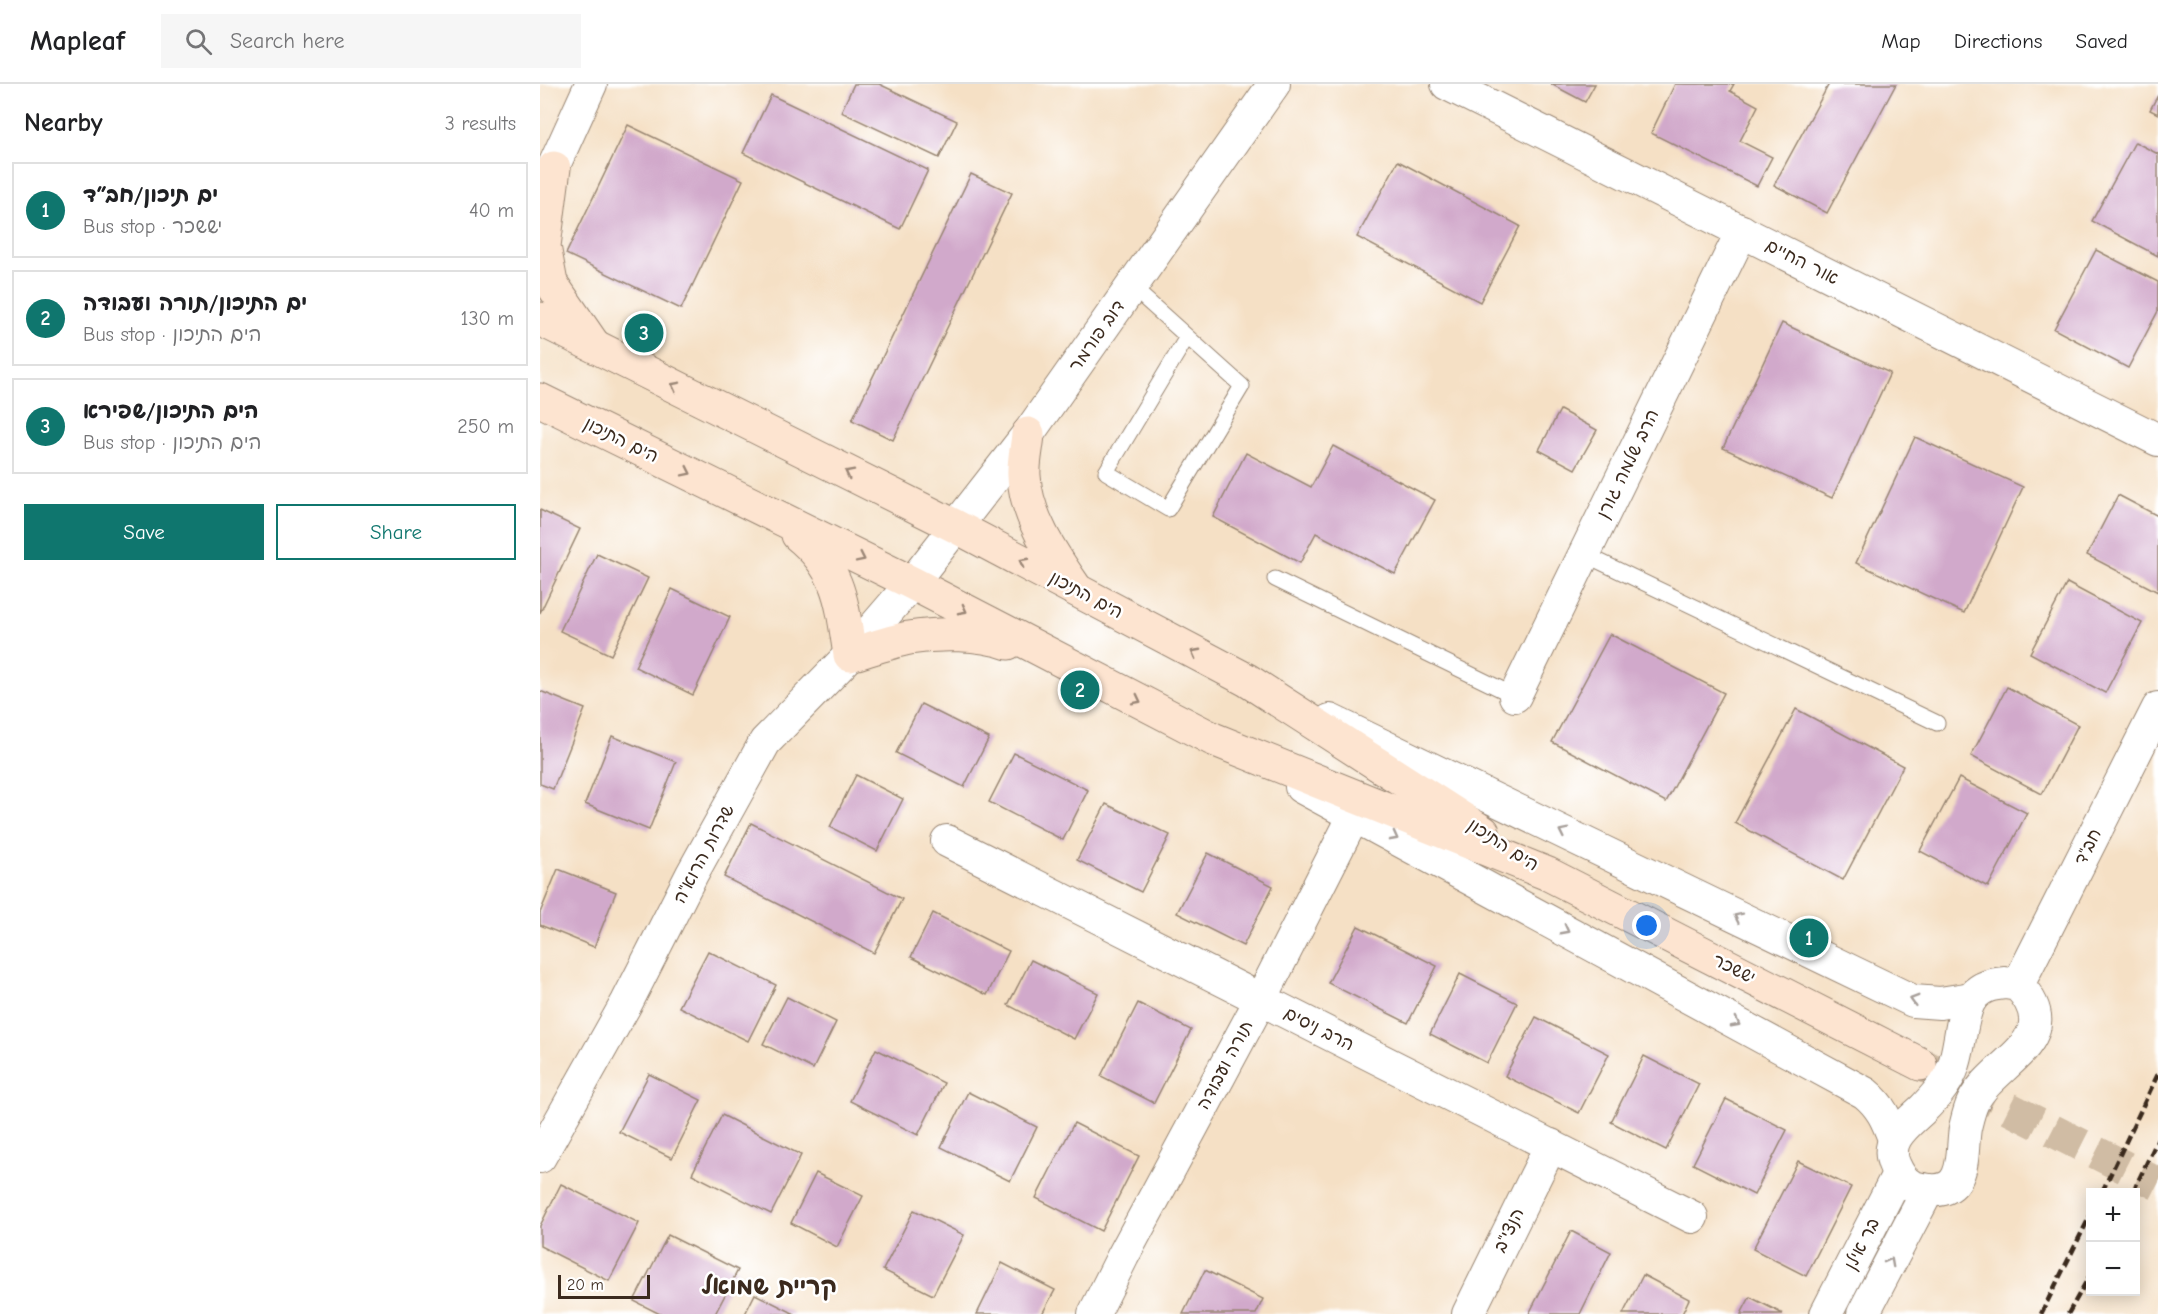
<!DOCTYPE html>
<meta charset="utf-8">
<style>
body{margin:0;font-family:"Comic Neue","Playpen Sans Hebrew",sans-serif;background:#f6f6f6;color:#202124}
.controls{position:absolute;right:18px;bottom:18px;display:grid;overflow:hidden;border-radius:0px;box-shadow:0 3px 15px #0003}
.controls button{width:54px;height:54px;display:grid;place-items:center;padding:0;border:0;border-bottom:2px solid #e0e0e0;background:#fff;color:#202124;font:30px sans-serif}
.scale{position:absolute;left:18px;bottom:15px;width:92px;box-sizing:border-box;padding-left:6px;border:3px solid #3b2a1e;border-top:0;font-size:16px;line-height:21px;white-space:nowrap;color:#3b2a1e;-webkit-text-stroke:4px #fff;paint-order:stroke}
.you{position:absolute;left:1107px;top:842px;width:21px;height:21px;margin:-15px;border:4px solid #fff;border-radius:50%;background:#1a73e8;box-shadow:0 0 0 9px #1a73e833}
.badge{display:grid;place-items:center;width:39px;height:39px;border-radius:50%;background:#0f766e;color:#fff;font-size:20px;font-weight:700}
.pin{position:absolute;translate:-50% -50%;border:3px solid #fff;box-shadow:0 2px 6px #0006}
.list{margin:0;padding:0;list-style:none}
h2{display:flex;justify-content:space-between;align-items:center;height:78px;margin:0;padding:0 24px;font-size:26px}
h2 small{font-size:20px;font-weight:400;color:#757577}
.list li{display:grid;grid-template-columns:39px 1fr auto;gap:18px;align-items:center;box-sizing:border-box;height:96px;margin:0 12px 12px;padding:0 12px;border:2px solid #e0e0e0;border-radius:0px}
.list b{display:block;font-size:22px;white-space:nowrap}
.list p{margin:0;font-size:20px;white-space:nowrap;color:#757577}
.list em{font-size:20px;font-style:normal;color:#757577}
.actions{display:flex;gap:12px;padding:18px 24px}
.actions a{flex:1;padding:14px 0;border:2px solid #0f766e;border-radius:0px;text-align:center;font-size:21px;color:#0f766e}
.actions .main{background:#0f766e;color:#fff}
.icon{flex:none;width:33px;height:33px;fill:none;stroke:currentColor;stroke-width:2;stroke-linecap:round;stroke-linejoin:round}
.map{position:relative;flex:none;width:1618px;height:1230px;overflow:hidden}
header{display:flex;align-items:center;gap:36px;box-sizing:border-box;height:84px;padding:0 30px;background:#fff;border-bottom:2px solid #e0e0e0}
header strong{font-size:28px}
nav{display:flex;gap:33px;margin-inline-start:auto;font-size:21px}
.search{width:420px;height:54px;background:#f6f6f6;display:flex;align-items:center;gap:15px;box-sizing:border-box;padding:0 21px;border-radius:0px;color:#757577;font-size:22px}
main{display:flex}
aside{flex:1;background:#fff}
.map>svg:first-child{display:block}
.building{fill:#d1a9cb}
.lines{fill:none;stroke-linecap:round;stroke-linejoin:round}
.secondary-tunnel{stroke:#d0bca4;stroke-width:33;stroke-dasharray:33 16;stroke-linecap:butt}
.lane-casing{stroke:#988572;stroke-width:17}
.street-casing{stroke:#988572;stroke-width:34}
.secondary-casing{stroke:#988572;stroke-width:35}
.lane{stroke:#fff;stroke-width:15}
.street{stroke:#fff;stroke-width:32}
.secondary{stroke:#fde4d0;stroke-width:33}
.rail{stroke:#3b2a1e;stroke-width:4.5;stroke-dasharray:9 4.5;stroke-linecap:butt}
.oneway{stroke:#9c8777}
.oneway2{stroke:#a79f9a}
.labels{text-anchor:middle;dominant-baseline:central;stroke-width:5;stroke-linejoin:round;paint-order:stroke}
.street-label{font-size:18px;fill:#3b2a1e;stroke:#fff}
.district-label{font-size:24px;font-weight:bold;fill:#3b2a1e;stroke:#fff}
</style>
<header>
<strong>Mapleaf</strong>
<div class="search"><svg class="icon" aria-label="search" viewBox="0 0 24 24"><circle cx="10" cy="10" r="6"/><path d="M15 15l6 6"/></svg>Search here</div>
<nav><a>Map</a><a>Directions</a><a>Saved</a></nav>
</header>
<main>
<aside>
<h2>Nearby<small>3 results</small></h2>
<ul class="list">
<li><span class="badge">1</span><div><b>ים תיכון/חב״ד</b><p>Bus stop · יששכר</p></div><em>40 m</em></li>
<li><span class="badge">2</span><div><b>ים התיכון/תורה ועבודה</b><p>Bus stop · הים התיכון</p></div><em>130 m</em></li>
<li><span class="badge">3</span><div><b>הים התיכון/שפירא</b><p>Bus stop · הים התיכון</p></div><em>250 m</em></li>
</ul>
<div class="actions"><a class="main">Save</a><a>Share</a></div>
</aside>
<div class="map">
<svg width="1618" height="1230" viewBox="0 0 1618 1230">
<rect width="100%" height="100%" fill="#fff"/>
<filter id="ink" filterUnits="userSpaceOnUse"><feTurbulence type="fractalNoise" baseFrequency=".0167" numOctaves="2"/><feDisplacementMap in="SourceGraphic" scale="12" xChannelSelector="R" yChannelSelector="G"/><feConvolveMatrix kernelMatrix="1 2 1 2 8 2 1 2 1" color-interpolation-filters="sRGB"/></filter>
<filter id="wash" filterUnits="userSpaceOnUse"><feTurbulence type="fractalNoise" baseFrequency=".008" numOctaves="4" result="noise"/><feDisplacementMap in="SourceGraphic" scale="24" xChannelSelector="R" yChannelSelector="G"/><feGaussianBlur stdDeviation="1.35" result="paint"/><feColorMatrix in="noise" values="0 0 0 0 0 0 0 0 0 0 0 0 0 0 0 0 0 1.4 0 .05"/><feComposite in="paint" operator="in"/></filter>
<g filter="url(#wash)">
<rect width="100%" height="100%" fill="#f5e0c5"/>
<g id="blocks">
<!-- building -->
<g class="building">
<path d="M314,0H339L417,37L399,74L301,28Z"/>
<path d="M1011,0H1055L1045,18Z"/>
<path d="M1135,0H1194L1190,7L1218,22L1200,57L1232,73L1217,102L1111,49Z"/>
<path d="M1289,0H1356L1287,129L1234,101Z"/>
<path d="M231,11L388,86L360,145L203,69Z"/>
<path d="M1618,11V30L1610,26Z"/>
<path d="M88,41L203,96L141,225L26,170Z"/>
<path d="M1595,58L1618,70V172L1552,137Z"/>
<path d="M858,77L980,142L940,218L817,153Z"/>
<path d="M431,90L472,109L353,356L312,336Z"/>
<path d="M1556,166L1618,198V227L1588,284L1514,245Z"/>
<path d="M1242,239L1350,289L1292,414L1183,364Z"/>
<path d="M1020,326L1057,346L1035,385L999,366Z"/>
<path d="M1375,353L1483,403L1424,529L1316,479Z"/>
<path d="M793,362L895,416L855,490L776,449L760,479L673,433L706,369L771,403Z"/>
<path d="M1578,411L1618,432V508L1547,471Z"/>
<path d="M0,426L40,445L0,529Z"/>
<path d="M57,470L108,494L71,571L20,547Z"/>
<path d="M1527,499L1602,539L1565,609L1490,569Z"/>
<path d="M132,505L190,533L153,611L95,583Z"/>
<path d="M1070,550L1184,609L1126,718L1012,658Z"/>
<path d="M1467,603L1538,641L1502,710L1431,672Z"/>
<path d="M0,607L45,625L13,705L0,700Z"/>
<path d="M381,620L449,654L424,703L356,669Z"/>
<path d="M1256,625L1363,682L1303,796L1195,739Z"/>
<path d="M72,652L136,678L109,746L45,720Z"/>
<path d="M474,669L548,706L523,756L449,718Z"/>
<path d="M316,691L363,715L337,767L290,743Z"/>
<path d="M1419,694L1487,729L1448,803L1380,767Z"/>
<path d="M566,720L630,751L601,808L537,776Z"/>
<path d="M211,739L362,815L334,869L184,793Z"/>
<path d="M668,769L733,802L703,862L637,829Z"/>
<path d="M18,785L76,808L54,863L0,841V829Z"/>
<path d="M393,829L469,867L447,911L371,873Z"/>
<path d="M818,842L897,882L868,939L788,899Z"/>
<path d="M168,867L236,901L208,957L139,923Z"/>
<path d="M491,876L558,909L534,955L468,921Z"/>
<path d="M920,890L977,919L947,979L890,950Z"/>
<path d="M247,913L296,938L273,985L223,960Z"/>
<path d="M598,919L651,946L614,1019L561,992Z"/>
<path d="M996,933L1069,970L1039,1029L965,992Z"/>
<path d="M336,965L404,999L378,1051L310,1017Z"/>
<path d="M1104,972L1159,1000L1126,1066L1071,1038Z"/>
<path d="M109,990L161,1016L132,1074L79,1048Z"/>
<path d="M428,1008L497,1043L470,1097L401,1063Z"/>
<path d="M1186,1015L1247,1046L1214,1111L1153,1080Z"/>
<path d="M182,1031L261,1071L231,1130L152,1090Z"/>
<path d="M534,1039L599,1072L561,1147L496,1114Z"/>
<path d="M1258,1077L1311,1103L1266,1192L1213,1165Z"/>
<path d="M276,1089L323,1112L297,1163L251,1139Z"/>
<path d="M21,1100L99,1139L69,1197L0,1162V1142Z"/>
<path d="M374,1126L424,1151L393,1211L343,1186Z"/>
<path d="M1031,1147L1071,1168L1040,1230H989Z"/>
<path d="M128,1151L198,1186L175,1230H120L94,1217Z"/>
<path d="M462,1179L515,1206L502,1230H437Z"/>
<path d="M665,1186L723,1215L716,1230H643Z"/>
<path d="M1103,1191L1149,1215L1142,1230H1083Z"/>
<path d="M215,1210L255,1230H205Z"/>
<path d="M1210,1213L1243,1230H1201Z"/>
</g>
</g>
</g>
<g filter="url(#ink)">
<use href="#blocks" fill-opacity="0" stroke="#988572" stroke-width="1.5"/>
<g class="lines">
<!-- secondary-tunnel -->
<path class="secondary-tunnel" d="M1381,980L1618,1100"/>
<defs>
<g id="lane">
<path d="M592,203L702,302L628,425L566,388L647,253"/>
<path d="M1044,470L1397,639"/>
<path d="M735,495L975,612"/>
</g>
<g id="street">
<path d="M907,0L1618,356"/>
<path d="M2,108L51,0"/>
<path d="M975,612L1202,147"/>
<path d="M790,636L1373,917L1400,919L1432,914"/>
<path d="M761,703L1325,1009C1341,1022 1347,1036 1354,1055"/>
<path d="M407,757L1152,1133"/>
<path d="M1465,899L1478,901C1529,956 1453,977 1433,1018C1429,1026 1427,1036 1425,1044C1421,1067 1428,1109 1390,1106C1384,1105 1378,1105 1372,1102C1363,1098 1359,1091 1355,1082C1343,1057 1366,1041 1382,1026C1394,1014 1405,1002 1412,986C1421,966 1420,928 1433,912C1442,902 1453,900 1465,899Z"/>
<path d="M1478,901L1618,624"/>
<path d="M0,1073L87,918L152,790L225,658L310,571L372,499L488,350L734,0"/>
<path d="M554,1230L583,1172L721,915L814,732"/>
<path d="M928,1230L1011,1061"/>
<path d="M1286,1230L1358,1090"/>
<path d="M1323,1230L1388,1106"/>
</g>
<g id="secondary">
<path d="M14,84L4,162L11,199L53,260"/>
<path d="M0,235L415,442L707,596L943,748"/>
<path d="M0,316L372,499L673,655L1008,790L1380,980"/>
<path d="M488,350C487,364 483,378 484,392C486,432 512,470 534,502"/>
<path d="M258,451C301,486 302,520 310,571C330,565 349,558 369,554C399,549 439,549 468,559"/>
</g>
</defs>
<!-- lane casing -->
<use href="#lane" class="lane-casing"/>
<!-- street casing -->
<use href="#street" class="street-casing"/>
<!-- secondary casing -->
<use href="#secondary" class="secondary-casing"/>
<!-- lane -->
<use href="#lane" class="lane"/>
<!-- street -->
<use href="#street" class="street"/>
<!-- secondary -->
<use href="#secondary" class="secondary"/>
<!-- rail -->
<g class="rail">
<path d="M1562,1108L1618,990"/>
<path d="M1593,1108L1618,1055"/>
<path d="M1501,1230L1550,1132"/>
<path d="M1528,1230L1550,1191"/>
</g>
</g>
<!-- one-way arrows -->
<defs><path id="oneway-chevron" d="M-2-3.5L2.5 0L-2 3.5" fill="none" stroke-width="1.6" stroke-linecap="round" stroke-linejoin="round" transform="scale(1.5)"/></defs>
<g class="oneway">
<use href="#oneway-chevron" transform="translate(135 302) rotate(-153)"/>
<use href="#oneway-chevron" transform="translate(147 388) rotate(26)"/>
<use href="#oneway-chevron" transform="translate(309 389) rotate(-153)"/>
<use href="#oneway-chevron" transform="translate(321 474) rotate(26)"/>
<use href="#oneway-chevron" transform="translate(483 478) rotate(-152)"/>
<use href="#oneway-chevron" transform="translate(423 526) rotate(28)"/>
<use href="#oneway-chevron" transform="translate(655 569) rotate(-152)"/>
<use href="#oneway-chevron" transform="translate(597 616) rotate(27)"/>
</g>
<g class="oneway2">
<use href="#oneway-chevron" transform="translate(1023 748) rotate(-154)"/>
<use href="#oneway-chevron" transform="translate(854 753) rotate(28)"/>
<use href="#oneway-chevron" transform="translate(1198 833) rotate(-154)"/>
<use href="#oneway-chevron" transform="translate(1025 846) rotate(28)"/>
<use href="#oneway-chevron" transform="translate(1374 916) rotate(-164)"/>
<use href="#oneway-chevron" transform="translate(1196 939) rotate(28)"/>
<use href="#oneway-chevron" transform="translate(1350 1178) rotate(-62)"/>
</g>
</g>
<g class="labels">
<!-- street labels -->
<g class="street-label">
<text transform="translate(1262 178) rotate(27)">אור החיים</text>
<text transform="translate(557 252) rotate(-55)">דוב פורמר</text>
<text transform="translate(81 356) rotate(26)">הים התיכון</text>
<text transform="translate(1088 380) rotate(-64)">הרב שלמה גורן</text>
<text transform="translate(546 511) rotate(28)">הים התיכון</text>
<text transform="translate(963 761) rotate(33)">הים התיכון</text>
<text transform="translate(1548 763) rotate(-63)">חב"ד</text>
<text transform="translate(164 770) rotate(-62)">שדרות הרוא"ה</text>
<text transform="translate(1194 885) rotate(27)">יששכר</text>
<text transform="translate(779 945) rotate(27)">הרב ניסים</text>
<text transform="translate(685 981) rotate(-62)">תורה ועבודה</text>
<text transform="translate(969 1146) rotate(-64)">הנצי"ב</text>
<text transform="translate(1322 1160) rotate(-63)">בר אילן</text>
</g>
<!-- district labels -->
<g class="district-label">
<text x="229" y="1202">קריית שמואל</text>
</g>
</g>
</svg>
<div class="controls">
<button>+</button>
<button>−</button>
</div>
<div class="scale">20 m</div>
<div class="you"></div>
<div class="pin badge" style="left:1269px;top:854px">1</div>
<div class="pin badge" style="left:540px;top:606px">2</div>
<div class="pin badge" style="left:104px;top:249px">3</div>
</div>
</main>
